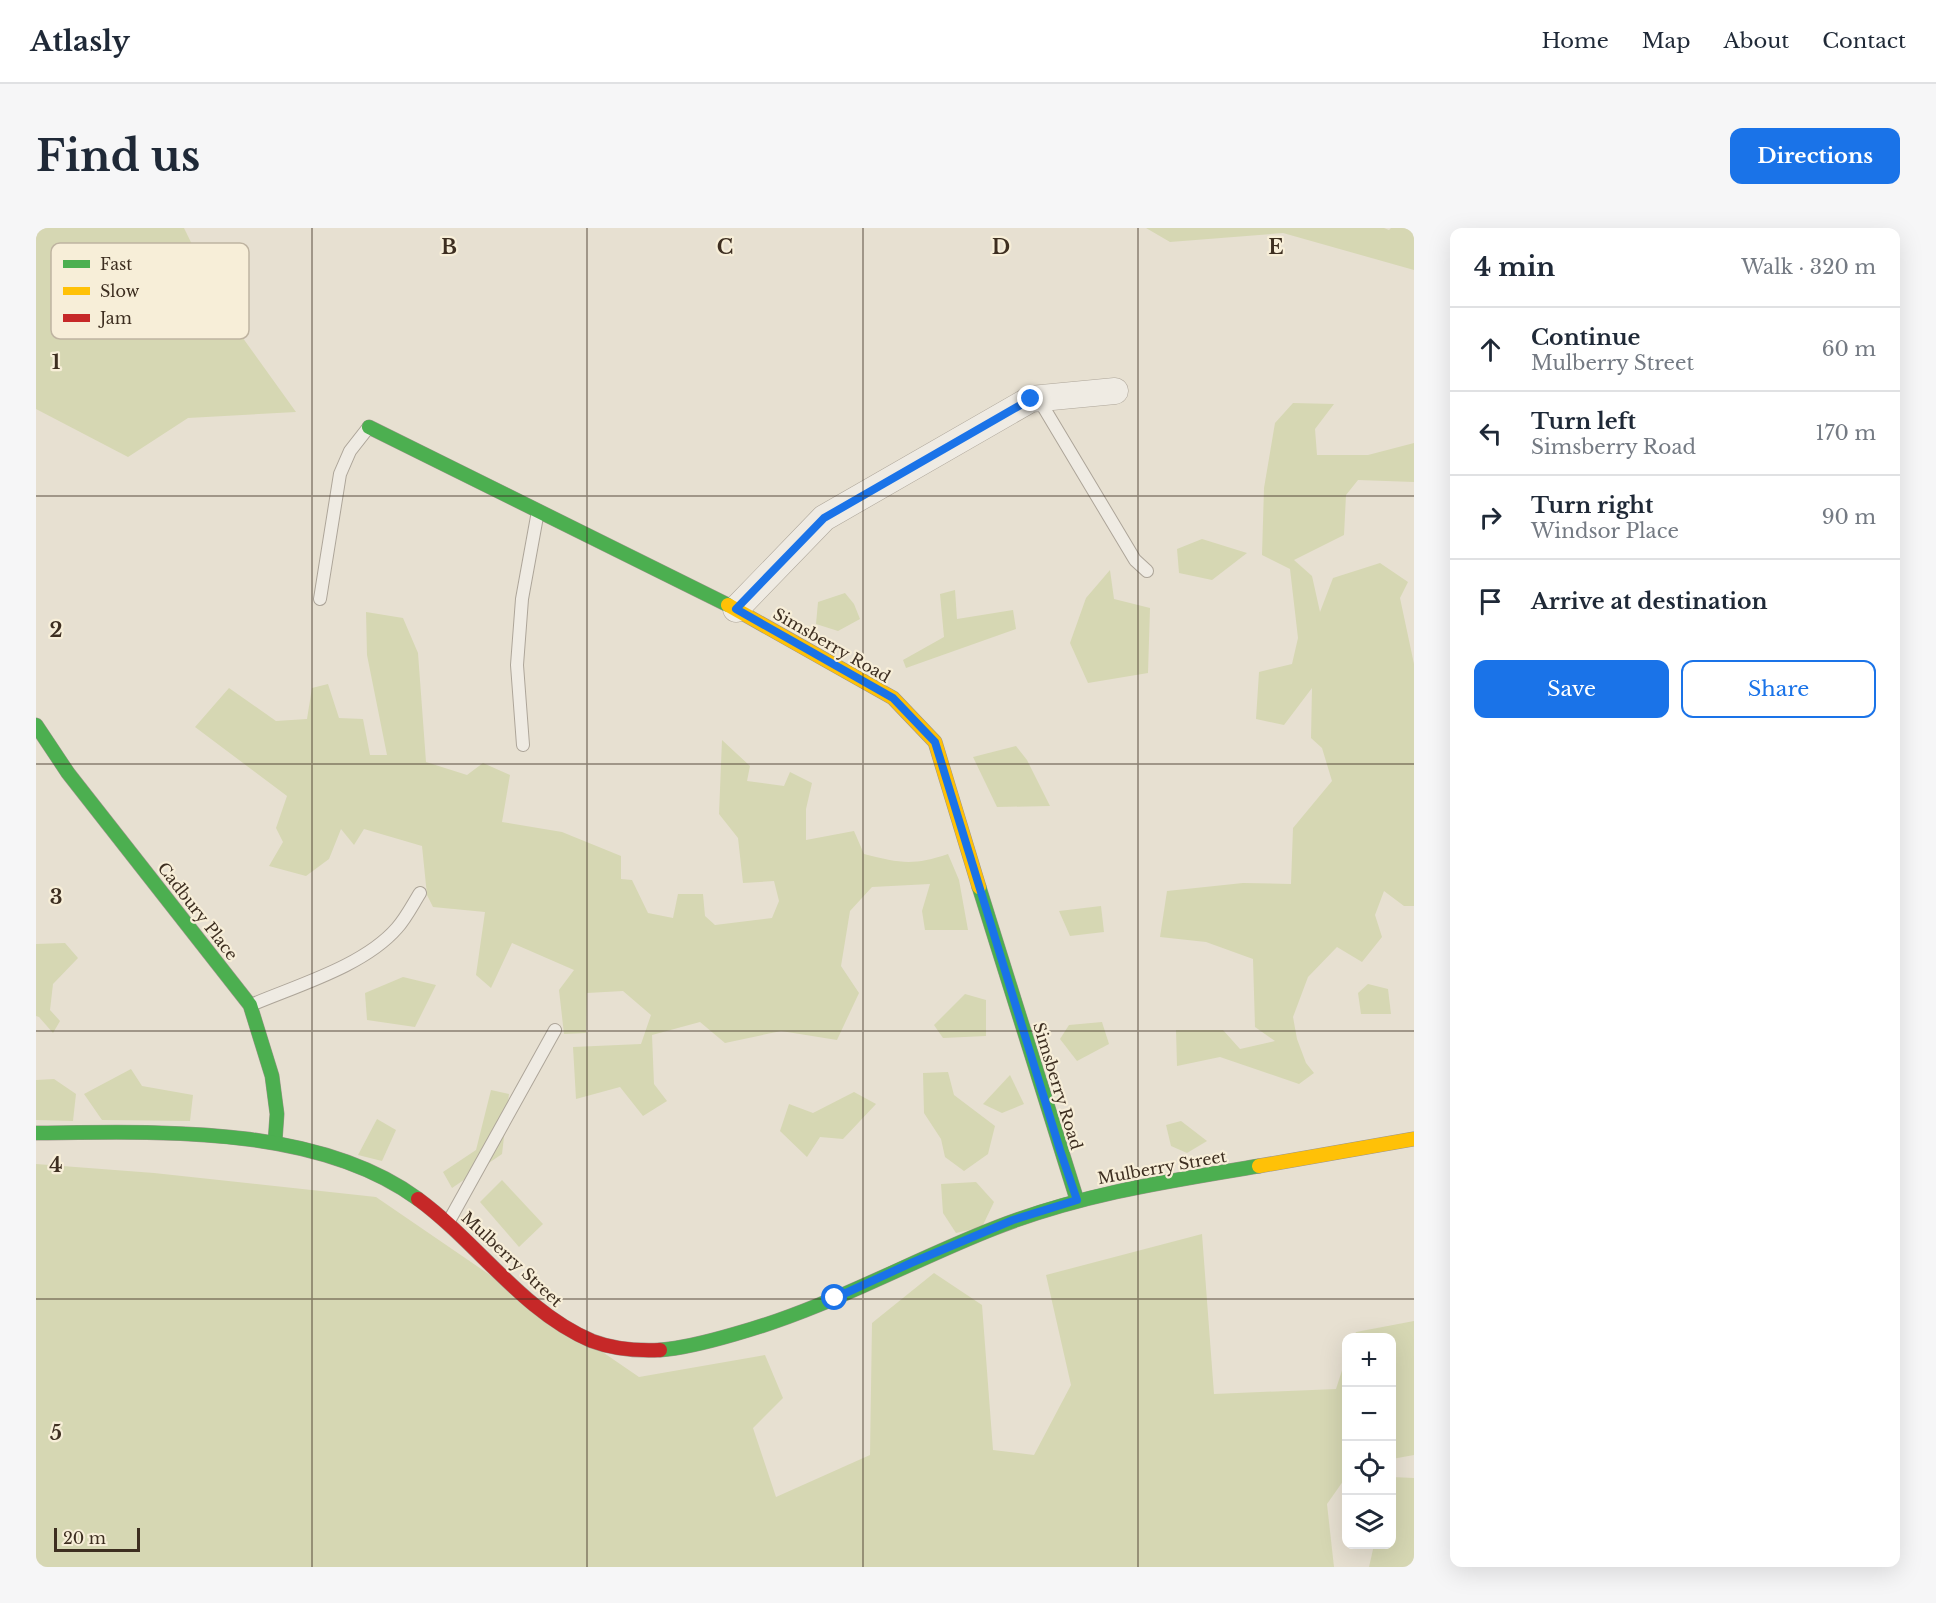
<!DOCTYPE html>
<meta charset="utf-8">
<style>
body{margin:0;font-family:"Libre Baskerville",serif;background:#f6f6f7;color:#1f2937}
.controls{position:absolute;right:18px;bottom:18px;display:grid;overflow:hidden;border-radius:12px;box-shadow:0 6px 24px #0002}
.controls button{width:54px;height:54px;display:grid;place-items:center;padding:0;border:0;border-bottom:2px solid #e0e1e3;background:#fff;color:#1f2937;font:30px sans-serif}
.scale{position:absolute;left:18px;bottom:15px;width:86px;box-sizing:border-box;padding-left:6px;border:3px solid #3d2e20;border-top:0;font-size:16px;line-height:21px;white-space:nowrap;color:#3d2e20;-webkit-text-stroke:4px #f7eed8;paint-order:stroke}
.stop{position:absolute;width:18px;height:18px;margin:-14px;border:4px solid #1a73e8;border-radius:50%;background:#fff}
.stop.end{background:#1a73e8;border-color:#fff;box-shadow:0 2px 6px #0008}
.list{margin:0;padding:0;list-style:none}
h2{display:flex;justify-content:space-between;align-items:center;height:78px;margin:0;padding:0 24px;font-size:26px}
h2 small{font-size:20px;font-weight:400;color:#747a83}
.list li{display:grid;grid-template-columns:39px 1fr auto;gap:18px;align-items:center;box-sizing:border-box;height:84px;padding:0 24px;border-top:2px solid #e0e1e3}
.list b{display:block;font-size:22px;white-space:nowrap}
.list p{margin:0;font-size:20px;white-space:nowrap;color:#747a83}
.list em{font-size:20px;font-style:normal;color:#747a83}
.actions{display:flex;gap:12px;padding:18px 24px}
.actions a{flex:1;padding:14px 0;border:2px solid #1a73e8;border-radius:12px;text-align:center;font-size:21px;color:#1a73e8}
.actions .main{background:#1a73e8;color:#fff}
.icon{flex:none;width:33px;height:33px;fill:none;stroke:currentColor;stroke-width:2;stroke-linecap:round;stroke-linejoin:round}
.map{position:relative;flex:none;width:1378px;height:1339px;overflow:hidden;border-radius:12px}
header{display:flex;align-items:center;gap:36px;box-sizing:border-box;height:84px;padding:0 30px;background:#fff;border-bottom:2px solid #e0e1e3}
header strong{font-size:28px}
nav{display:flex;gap:33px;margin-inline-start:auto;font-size:21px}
.intro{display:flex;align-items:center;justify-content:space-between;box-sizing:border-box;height:144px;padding:0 36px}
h1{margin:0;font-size:42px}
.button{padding:15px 27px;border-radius:12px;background:#1a73e8;color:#fff;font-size:21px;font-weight:700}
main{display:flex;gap:36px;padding:0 36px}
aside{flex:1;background:#fff;border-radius:12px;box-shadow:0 6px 24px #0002}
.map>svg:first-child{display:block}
.green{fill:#d6d7b3}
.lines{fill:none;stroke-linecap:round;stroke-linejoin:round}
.lane-casing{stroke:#ada599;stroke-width:14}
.street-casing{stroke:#ada599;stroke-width:27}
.fast-casing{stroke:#9c958a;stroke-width:15}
.slow-casing{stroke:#9c958a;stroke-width:15}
.jam-casing{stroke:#9c958a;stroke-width:15}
.lane{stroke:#efebe3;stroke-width:12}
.street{stroke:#efebe3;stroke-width:26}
.fast{stroke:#4caf50;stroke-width:14}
.slow{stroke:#ffc107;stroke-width:14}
.jam{stroke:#c62828;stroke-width:14}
.route{stroke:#1a73e8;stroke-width:8}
.grid{fill:none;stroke:#3d2e20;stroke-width:1.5;stroke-opacity:0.55}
.labels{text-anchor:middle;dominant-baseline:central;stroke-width:4.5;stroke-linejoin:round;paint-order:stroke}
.street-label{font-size:16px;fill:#3d2e20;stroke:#f7eed8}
.key{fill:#f7eed8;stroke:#bfb4a1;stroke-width:1.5}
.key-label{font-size:16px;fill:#3d2e20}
.grid-label{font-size:20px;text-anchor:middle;font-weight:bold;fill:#3d2e20;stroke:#f7eed8;stroke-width:4.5;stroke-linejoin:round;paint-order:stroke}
</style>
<header>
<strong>Atlasly</strong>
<nav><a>Home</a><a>Map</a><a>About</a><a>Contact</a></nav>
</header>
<div class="intro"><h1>Find us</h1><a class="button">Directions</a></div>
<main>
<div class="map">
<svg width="1378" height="1339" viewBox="0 0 1378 1339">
<rect width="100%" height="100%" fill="#e7e0d1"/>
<!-- green -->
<g class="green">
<path d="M0,0H148L191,88L260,184L152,190L92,229L0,181Z"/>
<path d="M1110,0H1348L1353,2L1355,0H1378V42L1247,5L1134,14Z"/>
<path d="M1257,175L1298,176L1279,201L1281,227H1332L1378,215V254L1322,252L1310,267L1308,307L1258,332L1276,348L1284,384L1297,350L1344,335L1372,354L1364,370L1378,436V678H1368L1348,663L1339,687L1346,709L1326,734L1301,719L1272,749L1257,789L1261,811L1270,835L1278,845L1263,856L1184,829L1141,838L1140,802H1187L1204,821L1239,813L1219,799L1217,731L1170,714L1124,709L1131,663L1207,655L1255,656L1257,600L1296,553L1286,520L1275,510L1276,460L1248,497L1220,491L1223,444L1256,436L1262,410L1254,341L1226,327L1228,260L1239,195Z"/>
<path d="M1166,311L1211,325L1176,352L1143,345L1141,321Z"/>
<path d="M1074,342L1078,371L1114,380L1112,445L1052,455L1034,415L1050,370Z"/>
<path d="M919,362L921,391L977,382L980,401L870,440L867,432L908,409L904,366Z"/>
<path d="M809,365L818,376L824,391L802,403L780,396L782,374Z"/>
<path d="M330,384L367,390L382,425L390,534L431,547L447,535L474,547L466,594L526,604L585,628V651L596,652L612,685L637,690L642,666H667L669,688L679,697L736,690L743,673L738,653L707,655L702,610L683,586L686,512L714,538L711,553L748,558L754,544L776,555L770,581V612L818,603L828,626C863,635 877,638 912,626L923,652L932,702H889L886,683L894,656L836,659L814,683L805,738L823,765L801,812L745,803L689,815L664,794L616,807L618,856L631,873L607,888L584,859L540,871L537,819L605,816L615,787L587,763L551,765L550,805L528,806L523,762L538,742L476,715L455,760L440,747L449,684L397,679L391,667L386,618L328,601L318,617L305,601L293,631L270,648L233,638L247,614L240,600L251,568L159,499L193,460L240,493L271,491L276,460L292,456L303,490L327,491L334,527H351L331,427Z"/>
<path d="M980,518L991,532L1014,578L961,579L937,529Z"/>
<path d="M1065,678L1068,704L1034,708L1023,683Z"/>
<path d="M29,715L42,730L17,756L14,782L24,793L17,805L3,789L0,788V716Z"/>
<path d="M367,749L400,757L379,799L331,792L329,765Z"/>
<path d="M1332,756L1352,761L1355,786H1325L1322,765Z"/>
<path d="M929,766L950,772V808L907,810L898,797Z"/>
<path d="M1066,794L1073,816L1041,833L1024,811L1033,797Z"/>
<path d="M95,841L106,858L157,867L154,893L66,892L48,866Z"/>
<path d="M912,844L918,867L959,898L952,926L928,943L909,929L905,911L888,885L887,845Z"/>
<path d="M974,847L988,876L966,885L947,876Z"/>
<path d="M18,851L40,866L37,893L0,892V852Z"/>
<path d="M455,862L473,866L466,926L416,960L407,944L440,922Z"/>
<path d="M818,864L840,876L807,911L784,909L771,929L744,903L753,876L777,885Z"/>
<path d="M341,891L360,902L346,933L322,927Z"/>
<path d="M1145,893L1171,913L1151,925L1135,918L1130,897Z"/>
<path d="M0,936L118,945L340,969L603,1149L729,1127L747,1170L717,1200L740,1269L834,1227L836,1095L898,1045L946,1077L957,1222L998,1227L1035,1157L1010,1047L1166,1006L1178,1166L1300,1161L1310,1130V1249L1291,1276L1298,1339H0Z"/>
<path d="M466,952L507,996L483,1019L444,974Z"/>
<path d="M940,954L958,974L946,999L920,1005L907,985L905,956Z"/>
<path d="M1378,1093V1227L1356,1231V1110L1318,1109L1320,1104Z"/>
<path d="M1356,1249L1378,1250V1339H1333L1338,1317L1356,1316Z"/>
</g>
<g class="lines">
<defs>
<g id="lane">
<path d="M1002,170L1099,332L1111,343"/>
<path d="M284,371L304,246L314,223L332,200"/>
<path d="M487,517L481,437L486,371L502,283"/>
<path d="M215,777C262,757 328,738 361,700C370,690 377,676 384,665"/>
<path d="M413,993L519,802"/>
</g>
<path id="street" d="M700,381L788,290L995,171L1079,163"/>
<g id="fast">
<path d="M333,199L692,377"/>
<path d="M0,497L32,545L214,777L236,848L241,886L239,914"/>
<path d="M943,659L1041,972"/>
<path d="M0,905C122,904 279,896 382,971"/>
<path d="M624,1122C650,1120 675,1113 699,1106C790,1081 872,1034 959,1000C1045,966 1133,953 1223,938"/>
</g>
<g id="slow">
<path d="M692,377L857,470L899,514L943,659"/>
<path d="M1223,938L1378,911"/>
</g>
<path id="jam" d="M382,971C442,1015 487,1084 556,1113C577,1121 602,1123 624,1122"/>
</defs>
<!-- lane casing -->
<use href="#lane" class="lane-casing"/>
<!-- street casing -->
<use href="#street" class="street-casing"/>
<!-- fast casing -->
<use href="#fast" class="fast-casing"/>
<!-- slow casing -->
<use href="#slow" class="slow-casing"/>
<!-- jam casing -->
<use href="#jam" class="jam-casing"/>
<!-- lane -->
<use href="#lane" class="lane"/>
<!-- street -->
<use href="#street" class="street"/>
<!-- fast -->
<use href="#fast" class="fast"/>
<!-- slow -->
<use href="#slow" class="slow"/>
<!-- jam -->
<use href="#jam" class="jam"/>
</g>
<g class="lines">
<!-- route -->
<path class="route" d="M799,1070L875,1035L977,992L1041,972L1024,922L899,514L857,470L700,381L788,290L995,171"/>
</g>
<!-- grid -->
<path class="grid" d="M276,0V1339M551,0V1339M827,0V1339M1102,0V1339M0,268H1378M0,536H1378M0,803H1378M0,1071H1378"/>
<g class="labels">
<!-- street labels -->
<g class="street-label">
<text transform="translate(796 417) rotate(30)">Simsberry Road</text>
<text transform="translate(162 683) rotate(52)">Cadbury Place</text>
<text transform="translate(1022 858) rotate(73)">Simsberry Road</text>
<text transform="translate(1126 939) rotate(-10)">Mulberry Street</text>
<text transform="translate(476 1031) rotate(43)">Mulberry Street</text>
</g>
</g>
<!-- legend -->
<rect x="15" y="15" width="198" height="96" rx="9" class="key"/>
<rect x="27" y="32" width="27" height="8" fill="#4caf50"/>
<rect x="27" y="59" width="27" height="8" fill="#ffc107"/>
<rect x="27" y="86" width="27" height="8" fill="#c62828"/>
<g class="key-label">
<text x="64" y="42">Fast</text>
<text x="64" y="69">Slow</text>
<text x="64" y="96">Jam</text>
</g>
<g class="grid-label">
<text x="413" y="26">B</text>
<text x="689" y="26">C</text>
<text x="965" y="26">D</text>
<text x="1240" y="26">E</text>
<text x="20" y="141">1</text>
<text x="20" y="409">2</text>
<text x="20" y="676">3</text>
<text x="20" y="944">4</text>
<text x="20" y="1212">5</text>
</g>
</svg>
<div class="controls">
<button>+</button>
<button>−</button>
<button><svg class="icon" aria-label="locate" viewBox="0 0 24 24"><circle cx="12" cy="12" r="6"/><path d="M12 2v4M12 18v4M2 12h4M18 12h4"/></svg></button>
<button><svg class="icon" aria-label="layers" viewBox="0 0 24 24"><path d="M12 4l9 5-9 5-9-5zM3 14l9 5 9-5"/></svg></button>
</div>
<div class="scale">20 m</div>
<div class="stop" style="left:799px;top:1070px"></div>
<div class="stop end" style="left:995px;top:171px"></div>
</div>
<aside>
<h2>4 min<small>Walk · 320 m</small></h2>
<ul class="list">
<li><svg class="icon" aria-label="ahead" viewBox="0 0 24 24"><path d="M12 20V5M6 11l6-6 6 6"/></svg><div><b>Continue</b><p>Mulberry Street</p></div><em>60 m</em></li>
<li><svg class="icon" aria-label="left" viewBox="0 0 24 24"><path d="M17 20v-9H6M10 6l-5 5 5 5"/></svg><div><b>Turn left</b><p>Simsberry Road</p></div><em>170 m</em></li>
<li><svg class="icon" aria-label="right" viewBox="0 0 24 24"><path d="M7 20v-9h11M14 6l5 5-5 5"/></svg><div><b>Turn right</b><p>Windsor Place</p></div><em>90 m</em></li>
<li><svg class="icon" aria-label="arrive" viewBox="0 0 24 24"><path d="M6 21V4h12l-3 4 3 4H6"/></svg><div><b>Arrive at destination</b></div></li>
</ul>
<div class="actions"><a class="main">Save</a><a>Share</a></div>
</aside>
</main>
